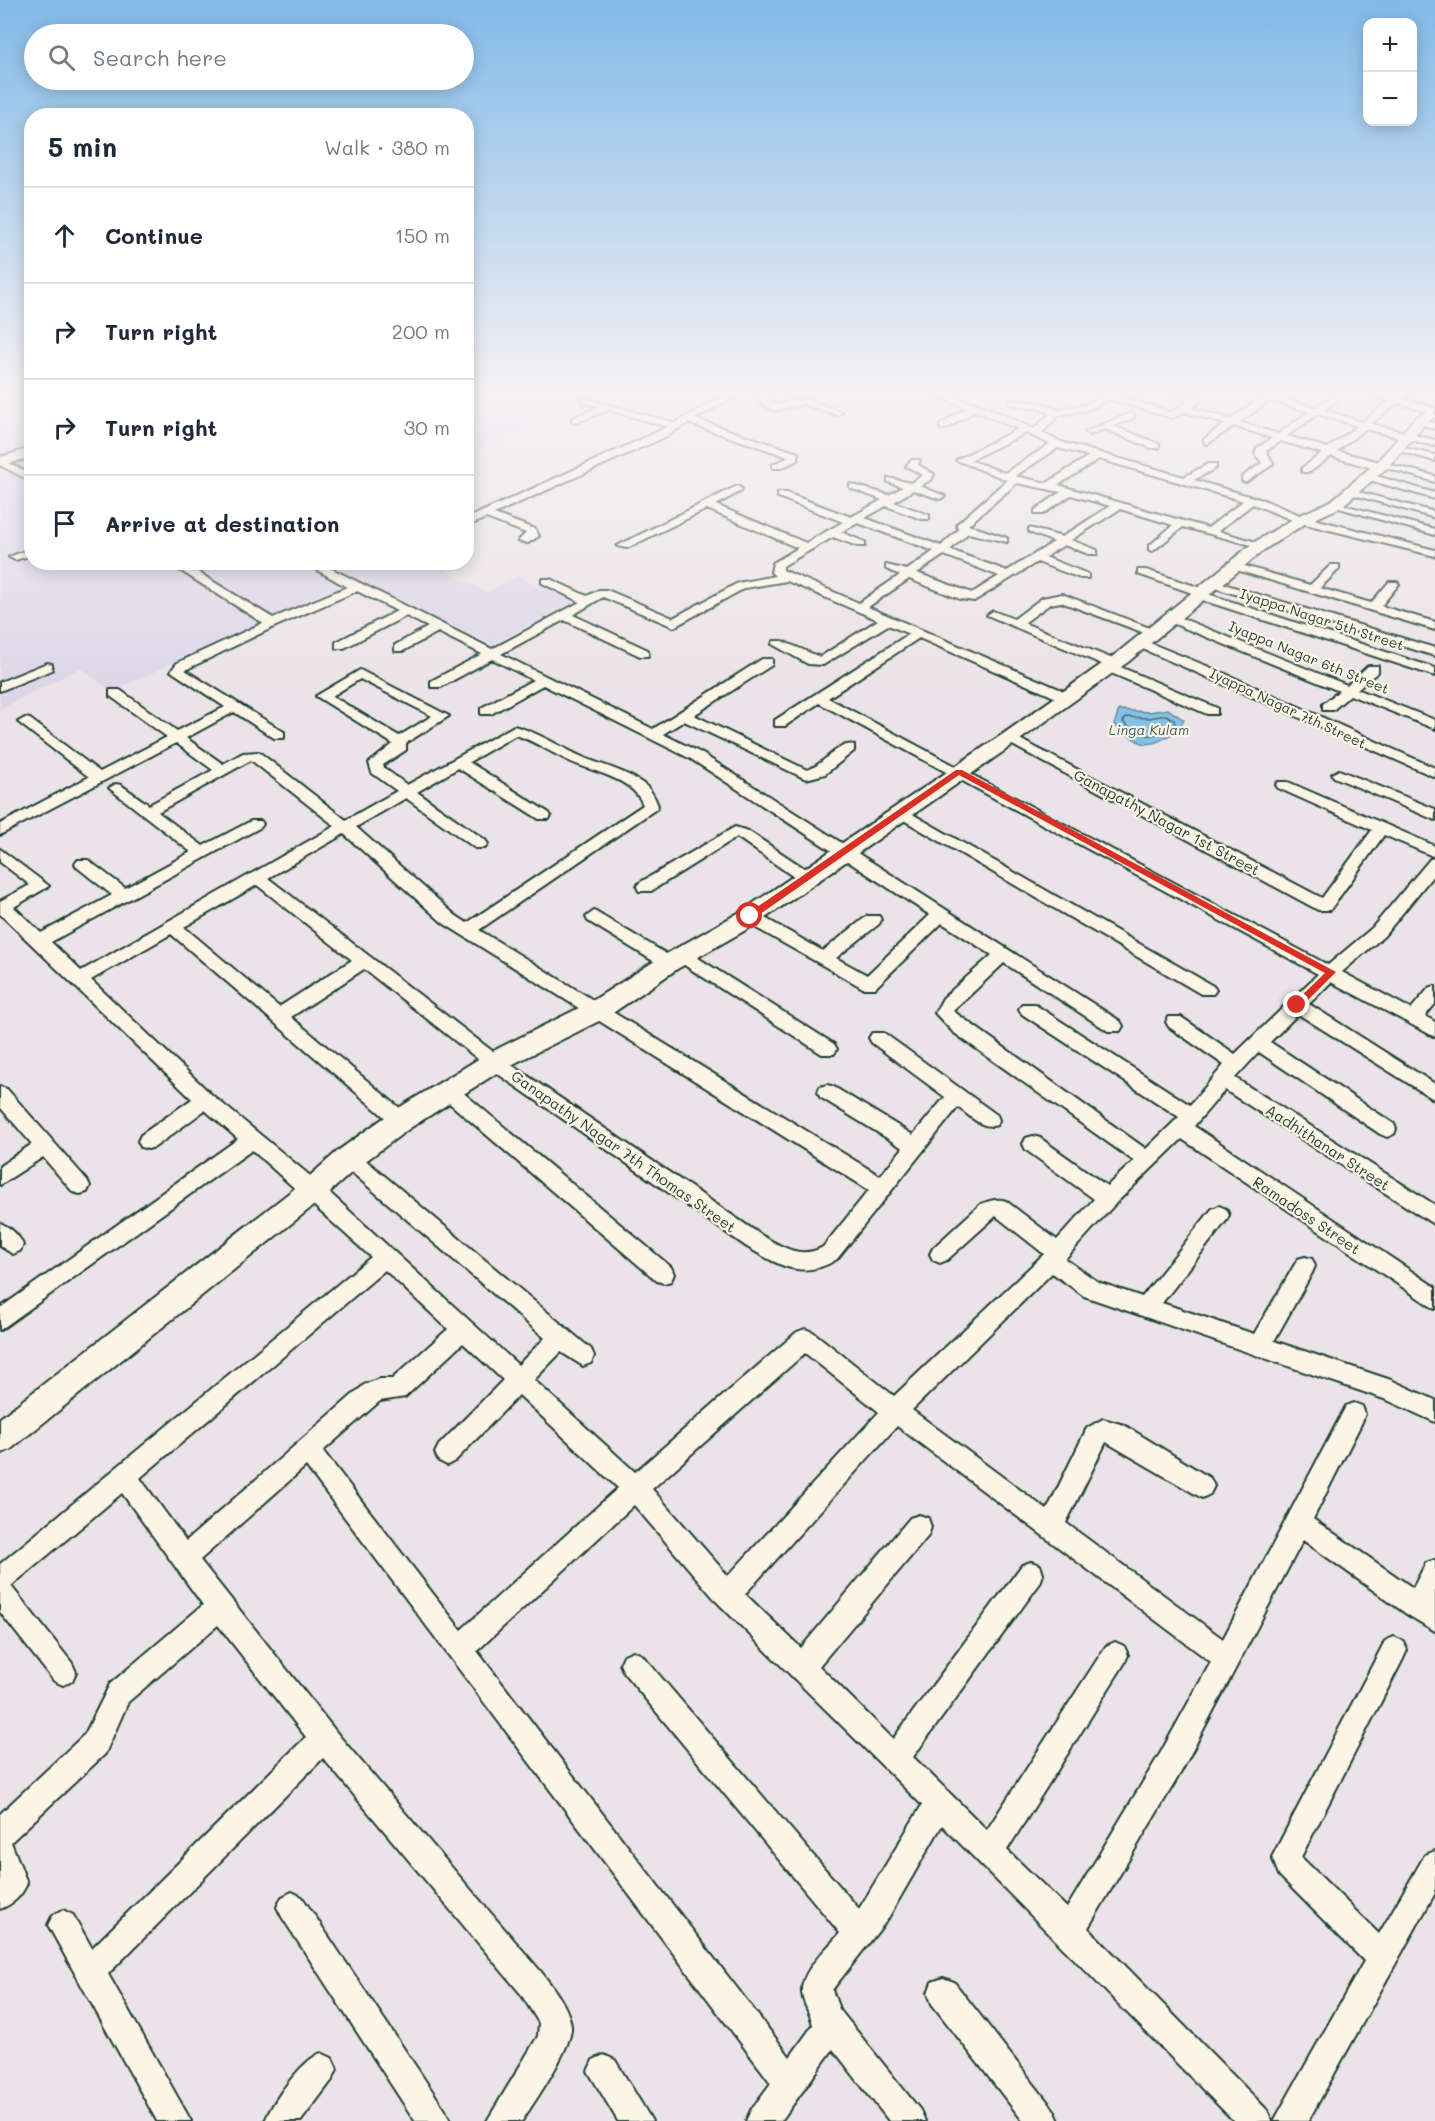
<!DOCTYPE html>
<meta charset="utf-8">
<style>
body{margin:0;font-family:Mali,sans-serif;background:#f6f6f7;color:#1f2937}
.controls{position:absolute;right:18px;top:18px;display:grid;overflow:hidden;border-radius:12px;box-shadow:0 3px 15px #0003}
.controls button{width:54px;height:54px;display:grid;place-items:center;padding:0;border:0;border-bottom:2px solid #e0e1e3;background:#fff;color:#1f2937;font:30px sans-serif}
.stop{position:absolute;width:18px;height:18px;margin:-14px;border:4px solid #d93025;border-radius:50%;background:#fff}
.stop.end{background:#d93025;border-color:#fff;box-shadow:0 2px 6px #0008}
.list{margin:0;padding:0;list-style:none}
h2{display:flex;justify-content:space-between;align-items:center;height:78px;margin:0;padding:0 24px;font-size:26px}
h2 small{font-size:20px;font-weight:400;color:#747a83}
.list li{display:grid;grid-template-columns:39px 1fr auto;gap:18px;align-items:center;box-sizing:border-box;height:96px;padding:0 24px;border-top:2px solid #e0e1e3}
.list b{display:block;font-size:22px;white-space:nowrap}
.list em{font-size:20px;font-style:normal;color:#747a83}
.icon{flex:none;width:33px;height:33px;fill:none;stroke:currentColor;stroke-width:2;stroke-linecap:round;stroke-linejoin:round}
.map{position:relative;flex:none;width:1435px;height:2121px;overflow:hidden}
.search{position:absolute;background:#fff;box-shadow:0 3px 15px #0003;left:24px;top:24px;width:450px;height:66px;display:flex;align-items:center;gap:15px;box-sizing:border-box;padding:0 21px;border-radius:33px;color:#747a83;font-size:22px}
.panel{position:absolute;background:#fff;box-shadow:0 3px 15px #0003;left:24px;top:108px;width:450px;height:462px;border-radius:24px}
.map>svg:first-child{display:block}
.built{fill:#ddd6e8}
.water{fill:#87c0e5;stroke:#5d8c9e;stroke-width:1.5}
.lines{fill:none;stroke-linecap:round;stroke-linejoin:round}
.shore{stroke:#49717b;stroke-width:1.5}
.street-casing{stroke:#1f3d34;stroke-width:4}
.secondary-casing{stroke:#1f3d34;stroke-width:4}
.street{fill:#fcf5e5;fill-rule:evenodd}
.secondary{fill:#fcf5e5;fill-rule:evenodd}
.route{fill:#d93025}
.labels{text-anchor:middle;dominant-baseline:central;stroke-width:4.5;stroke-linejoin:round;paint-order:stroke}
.far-street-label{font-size:14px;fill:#1f3d34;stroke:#fcf5e5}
.far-water-label{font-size:14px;font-style:italic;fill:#395e60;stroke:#fcf5e5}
.street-label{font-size:15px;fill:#1f3d34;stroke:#fcf5e5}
</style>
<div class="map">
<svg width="1435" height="2121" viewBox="0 0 1435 2121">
<rect width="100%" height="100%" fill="#eae3e7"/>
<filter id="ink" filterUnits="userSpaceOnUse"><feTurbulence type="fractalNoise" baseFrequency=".0167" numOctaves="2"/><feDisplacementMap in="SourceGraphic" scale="12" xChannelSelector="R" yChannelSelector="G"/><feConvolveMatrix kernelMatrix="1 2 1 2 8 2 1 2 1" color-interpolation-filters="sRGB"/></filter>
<g filter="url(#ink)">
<!-- built -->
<g class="built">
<path d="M0,392H31L32,446L0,457Z"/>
<path d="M467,392H562L560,394L581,402L467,455Z"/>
<path d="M674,392H730L705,404Z"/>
<path d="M31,457L32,562L431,563L486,592L517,576L574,602L493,644L351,581L112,691L80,668L0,709V468Z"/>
</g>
<!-- water -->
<path class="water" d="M1168,709L1184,720C1180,728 1176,731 1168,736C1143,753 1136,739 1114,725L1119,710L1149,712Z"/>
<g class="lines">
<!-- shore -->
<path class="shore" d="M1166,715L1174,720L1175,724C1154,739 1142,740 1123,722L1126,717L1149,718Z"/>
<defs>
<g id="street">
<path d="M730,392H742L695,419L798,453V460L781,468H773V464L789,457L688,423L665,437L494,514L535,529L539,536L528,543L518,541L526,533L486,518L466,527V519L668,427L609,410L578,422H572V418L599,407L583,402V398L675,423Z"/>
<path d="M757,392H767L766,399L776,405L803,398L842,412L837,415L803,404L775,411L758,402Z"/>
<path d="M924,392C959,392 1002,414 1034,429L1050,414L1040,409L1009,404V400L1042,403L1057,410L1085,405L1099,397L1090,392H1105L1171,412L1189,401L1169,392H1182L1201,401L1192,408L1231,419L1262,397L1250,392H1279L1276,396L1315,408L1337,392H1348L1324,410L1362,422L1389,401L1364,392H1380L1395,397L1401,392H1411L1404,399L1435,408V414L1398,403L1371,424L1435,440V446L1365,429L1337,451L1435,476V482L1384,467L1379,470L1331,456L1310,472H1302V468L1322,453L1281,441L1266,451L1273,463L1272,465L1246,482L1242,481V477L1262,463L1255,454L1257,448L1272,438L1234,426L1207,444L1204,443V439L1225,424L1185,412L1172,418L1108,399L1091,409L1059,415L1042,433L1061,442L1184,477L1208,464H1216V468L1194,480L1266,501L1302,516L1435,550V556L1297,522L1253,504L1218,531L1263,544V548L1183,527L1153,551L1149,550V546L1173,525L1120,509L1071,540L1097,550V554H1089L1064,545L1045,557L1088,574V578H1080L1037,562L974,601L960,599L909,579L868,607L1071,694V700H1061L919,638L828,698L1328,965L1372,928L1430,859L1435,858V873L1384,936L1342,972L1411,1009L1429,988L1435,986V1004L1425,1016L1435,1022V1037L1331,982L1309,1004L1435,1084V1100L1298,1014L1270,1042L1394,1124L1396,1129L1394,1134L1387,1137L1380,1134L1259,1052L1235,1078L1435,1205V1225L1225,1090L1194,1126L1435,1287V1309L1182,1139L1115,1204L1065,1259L1098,1282L1142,1297L1212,1209L1219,1206L1226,1209L1229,1215L1226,1221L1162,1303L1254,1334L1298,1259L1305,1257L1312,1259L1315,1266L1312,1273L1274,1341L1391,1380L1435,1400V1422L1387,1400L1084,1296L1052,1273L912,1410L1047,1510L1087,1428L1103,1419L1124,1425L1210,1478L1214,1486L1210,1494L1202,1498L1106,1442L1066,1523L1223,1639L1346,1406L1354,1403L1362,1406L1365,1414L1362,1422L1313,1519L1413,1588L1426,1563L1435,1560V1631L1408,1615L1303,1540L1181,1772L1088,1928L1267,2110L1272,2121H1234L942,1825L887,1920L832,1990L839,2009L920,2110L925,2121H889L833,2049L781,2121H746L751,2110L771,2083L306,1466L200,1560L341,1738L542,1973C553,1988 569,2007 571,2026C573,2047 534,2102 522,2121H487L538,2036L539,2023L521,1994L323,1758L108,1974L191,2121H157L48,1925L53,1915L63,1910L73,1915L92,1948L306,1737L218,1625L128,1702L105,1754L11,1842L27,1883C22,1896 13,1904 0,1909V1814L85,1734L110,1684L203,1605L122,1493L11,1586L72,1663L76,1672L72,1681L63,1685L54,1681L0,1612V1564L371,1257L252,1150L0,1330V1308L238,1139L205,1110L155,1147L148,1149L141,1147L138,1141L141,1135L192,1099L0,914V901L30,885L0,862V849L49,886L14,907L41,933L112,895L78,868L75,864L78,860H88L125,888L191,852L109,788L116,784L121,785L149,805L213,770L176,743L0,835V824L89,777L18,722L25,718L30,719L100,772L167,737L110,696V690H120L177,731L225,707L171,671L177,663L263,623L167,562H181L273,618L347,587L303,562H318L492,649L580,602L542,583V579H550L587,596L599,590H607L673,618L738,583L775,576L771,572L773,563L798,548L707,509L627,548L617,546L737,486L742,489L741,491L716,505L806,543L843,522L778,497V493H786L851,517L882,500L850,488V484L889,495L903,487L888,482V478L911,483L923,475L906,466L912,460H920L918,465L934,474L932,479L920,486L945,496L940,499L913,490L894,502L929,515V519H921L886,506L865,518L941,546L958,530L957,524L1007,480L956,460L1018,429L975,411L946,429H940V425L966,408ZM1270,400L1309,412L1278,434L1240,422ZM1318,414L1357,426L1328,448L1287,436ZM1026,433L1050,444L1005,473L970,460ZM1058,448L1089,456L1047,483L1015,476ZM1099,459L1243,501L1208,528L1058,485ZM1017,483L1061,492L1035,510V514H1043L1071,495L1110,506L1062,537L1029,528V532L1054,542L1007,571L950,550L968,533L1007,542V538L968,525ZM858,523L934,551L907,570L886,565V569L900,575L859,603L783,570V566L833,537L857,546H865V542L841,532ZM944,555L999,576L972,593L917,573ZM787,581L878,620L820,657L782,641H774L772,644L808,664L823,665L888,625L909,634L775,720V726H785L819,703L1318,974L1235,1054L1181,1017H1169L1166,1022L1169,1027L1224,1065L1190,1105L1034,1004H1022L1019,1009L1022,1014L1179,1117L1146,1149L953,1011L1004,963L1108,1031H1120L1123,1026L1120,1021L701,753L663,734L684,721L806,779L825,774L854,751V745C838,741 823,766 807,770L694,715L772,665V659H762L653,729L501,654L564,620L640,656H648V650L573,615L603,597L674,627L745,588ZM357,591L397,611L336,642V648H344L406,616L428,627L395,645V651H403L438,632L482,654L431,681V687H441L492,659L533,680L481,708V714H491L543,685L691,759L930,915L867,975L836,958L879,924L881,920L879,916H867L823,951L756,913H744L742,917L744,921L863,988H875L942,923L992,955L943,998L935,1013L953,1032L1134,1161L1107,1186L1040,1138L1033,1136L1026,1138L1023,1144L1026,1150L1094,1199L1057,1240L1006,1201C997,1198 990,1201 981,1204L933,1248L930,1254L933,1260L940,1263L947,1260L996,1216L1044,1254L894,1396L813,1332L805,1329L797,1332L635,1472L534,1380L561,1352L583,1366L591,1363L594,1356L591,1349L356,1152L349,1150L342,1152L339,1158L342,1164L545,1338L518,1365L320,1184L212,1095L91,980L171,934L394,1125L401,1128L408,1125L410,1120L408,1115L291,1017L364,969L488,1067L747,1247C779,1265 802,1281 837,1259L958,1107C969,1115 982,1130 997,1125L999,1120L997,1115L884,1033H872L869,1038L872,1043L945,1097L913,1135L834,1087L827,1085L820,1087L818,1092L820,1097L903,1148L880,1176L479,930L656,809L658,806C655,797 651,789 642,783C623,769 599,765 578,755C556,745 538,732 514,726L407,785L384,768L383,765L406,750V743L449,716L360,670L316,696L393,744L369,763L372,773L397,791L346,820L259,752L243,753L223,764L186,738L234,712L274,738H284V732L185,670L276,626ZM360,679L432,716L399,736L332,696ZM516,735C534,741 550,752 567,760C591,772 633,777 643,805L467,923L455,915L356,827L406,798L475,848H485L488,844L485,840L417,792L458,768L539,819H549L551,816L549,813L469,762ZM251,760L335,826L81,971L51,942L261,827L263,824L261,821H251L203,846L158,812ZM344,834L443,923L869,1190L823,1247C800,1260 781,1246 761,1235L500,1057L268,878ZM257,885L352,960L279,1007L184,927ZM385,1270L448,1329L392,1379H379L364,1385L186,1541L140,1478ZM463,1343L503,1380L439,1445L435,1453L439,1461L447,1465L455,1461L519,1395L618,1488L461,1630L323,1451L380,1401L405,1397ZM805,1353L879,1412L728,1576L652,1489ZM897,1426L1211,1662L1161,1752L1067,1908L1007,1850L1124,1664L1128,1655L1124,1646L1115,1642L1106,1646L987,1830L913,1757L1040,1583L1043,1574L1040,1565L1031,1562L1022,1565L893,1739L819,1666L928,1536L931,1527L928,1518L919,1515L910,1518L801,1648L745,1594ZM634,1505L719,1604L922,1805L859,1909L642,1655L633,1651L624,1655L620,1664L624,1673L840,1933C828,1948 800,1971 802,1993C803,2004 811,2014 813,2025L790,2057L477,1651Z"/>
<path d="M1131,413L1134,414V418L1114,426L1159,444V448H1151L1105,429L1090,435L1085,432Z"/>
<path d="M1417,419L1435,423V429L1417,423Z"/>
<path d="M1395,446L1435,455V461L1395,450Z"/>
<path d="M0,459L32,474V482L0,465Z"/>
<path d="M1366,473L1435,493V499L1362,478L1361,476Z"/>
<path d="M1347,489L1435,512V518L1347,493Z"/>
<path d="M1332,502L1435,529V535L1332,506Z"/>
<path d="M32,548V555L15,560L9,557Z"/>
<path d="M1234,563L1310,585L1331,565H1339V569L1320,588L1371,603L1389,582H1397L1399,584L1381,606L1435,622V630L1230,568L1228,566Z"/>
<path d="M1138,570H1146L1207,590L1208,594L1435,668V676L1196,598L1195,594L1138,574Z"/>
<path d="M1209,582H1217L1435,648V656L1209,586Z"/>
<path d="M1062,594L1160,632L1154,636L1150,635L1061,602L1050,604L1024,623L1118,661V666L1217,708V714H1207L1104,670V665L987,615L993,611L1014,619L1042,598Z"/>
<path d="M1171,614L1347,685L1368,666H1378V672L1357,689L1435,720V729L1350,695L1333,710H1323V704L1339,691L1167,621L1165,618Z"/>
<path d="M1140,639L1219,671L1435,768V777L1136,646L1134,643Z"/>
<path d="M47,663L52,664V670L0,691V682Z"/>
<path d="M1010,734L1322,898L1372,830L1278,788L1276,785L1278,782H1288L1435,846V857L1384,835L1330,910H1318L1005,741L1003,738Z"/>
<path d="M1339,770L1435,809V820L1334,777L1332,774Z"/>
<path d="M900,807L1213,986L1216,990L1213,994H1201L895,815L893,812Z"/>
<path d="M735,827L748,831L813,874L815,878L813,882H801L737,837L651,891H639L637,887L639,883Z"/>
<path d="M594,911L675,959L673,955L675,951H687L834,1044L837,1049L834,1054H822L675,959L677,963L675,967H663L588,921L586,917Z"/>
<path d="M447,1083L454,1085L671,1267L674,1274L671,1281L664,1283L657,1281L440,1095L438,1090L440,1085Z"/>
<path d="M0,1087L7,1089L87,1180L90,1186L87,1192L80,1194L73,1192L43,1157L0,1185V1166L32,1144L0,1107Z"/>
<path d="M0,1223C10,1227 19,1235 23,1245L20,1251L13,1254L0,1246Z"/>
<path d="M1394,1637L1403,1641L1407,1650L1403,1659L1301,1857L1379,1934L1425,1855L1435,1851V1893L1308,2121H1274L1364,1961L1279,1875L1272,1857L1385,1641Z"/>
<path d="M292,1892L302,1897L445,2110L450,2121H415L282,1917L277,1907L282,1897Z"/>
<path d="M943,1978L954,1982L1054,2110L1059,2121H1023L932,2004L928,1993L932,1982Z"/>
<path d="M321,2053L332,2058L337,2069L332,2080L301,2121H265C273,2101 301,2061 321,2053Z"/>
<path d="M604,2055L615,2060L652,2121H618L588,2071L593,2060Z"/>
</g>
<g id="secondary">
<path d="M1435,407V417L1425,424L1388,467L1341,507L1306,523L1265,549L1128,662L1017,742L758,923L677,969L607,1017L503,1069L410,1128L359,1166L323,1198L11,1449L0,1454V1418L303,1182L339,1150L392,1112L485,1055L589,1003L661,957L742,911L1003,734L1116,654L1253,543L1296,517L1331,501L1378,461L1415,418Z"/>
<path d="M32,448V457L0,466V457Z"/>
</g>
</defs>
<!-- street casing -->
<use href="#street" class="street-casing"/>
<!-- secondary casing -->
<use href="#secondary" class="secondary-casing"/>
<!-- street -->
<use href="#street" class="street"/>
<!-- secondary -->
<use href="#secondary" class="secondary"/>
</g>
</g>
<!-- sky -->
<linearGradient id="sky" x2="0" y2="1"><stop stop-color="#81b9e7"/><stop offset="0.57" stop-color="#f6f2f4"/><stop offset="1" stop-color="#f6f2f4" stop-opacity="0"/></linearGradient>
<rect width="1435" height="689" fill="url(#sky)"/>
<!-- route -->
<path class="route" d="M956,770H962L1336,972L1301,1007H1294V1003L1325,973L959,775L753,919H747V914Z"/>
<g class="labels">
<!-- far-street labels -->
<g class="far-street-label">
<text transform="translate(1322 619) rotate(18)">Iyappa Nagar 5th Street</text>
<text transform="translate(1309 657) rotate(22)">Iyappa Nagar 6th Street</text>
<text transform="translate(1288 708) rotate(25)">Iyappa Nagar 7th Street</text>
</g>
<!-- far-water labels -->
<g class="far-water-label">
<text x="1149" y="729">Linga Kulam</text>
</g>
<!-- street labels -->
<g class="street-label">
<text transform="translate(1167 822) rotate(28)">Ganapathy Nagar 1st Street</text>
<text transform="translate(1328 1147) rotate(33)">Aadhithanar Street</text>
<text transform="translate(624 1151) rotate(35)">Ganapathy Nagar 7th Thomas Street</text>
<text transform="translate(1307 1215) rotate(34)">Ramadoss Street</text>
</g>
</g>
</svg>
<div class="controls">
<button>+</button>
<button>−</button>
</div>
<div class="stop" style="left:750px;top:916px"></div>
<div class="stop end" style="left:1297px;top:1005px"></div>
<div class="search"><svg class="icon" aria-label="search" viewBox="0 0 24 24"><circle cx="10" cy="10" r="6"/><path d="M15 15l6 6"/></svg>Search here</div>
<section class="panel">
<h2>5 min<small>Walk · 380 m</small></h2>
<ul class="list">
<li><svg class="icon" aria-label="ahead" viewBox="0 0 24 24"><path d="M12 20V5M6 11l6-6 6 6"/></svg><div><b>Continue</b></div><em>150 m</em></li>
<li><svg class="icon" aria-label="right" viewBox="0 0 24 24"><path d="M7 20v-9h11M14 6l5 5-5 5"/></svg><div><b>Turn right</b></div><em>200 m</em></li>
<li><svg class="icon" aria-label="right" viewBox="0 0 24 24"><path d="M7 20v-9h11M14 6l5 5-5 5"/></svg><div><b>Turn right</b></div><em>30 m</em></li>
<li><svg class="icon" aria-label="arrive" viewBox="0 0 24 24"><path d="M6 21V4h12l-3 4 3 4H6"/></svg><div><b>Arrive at destination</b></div></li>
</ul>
</section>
</div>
